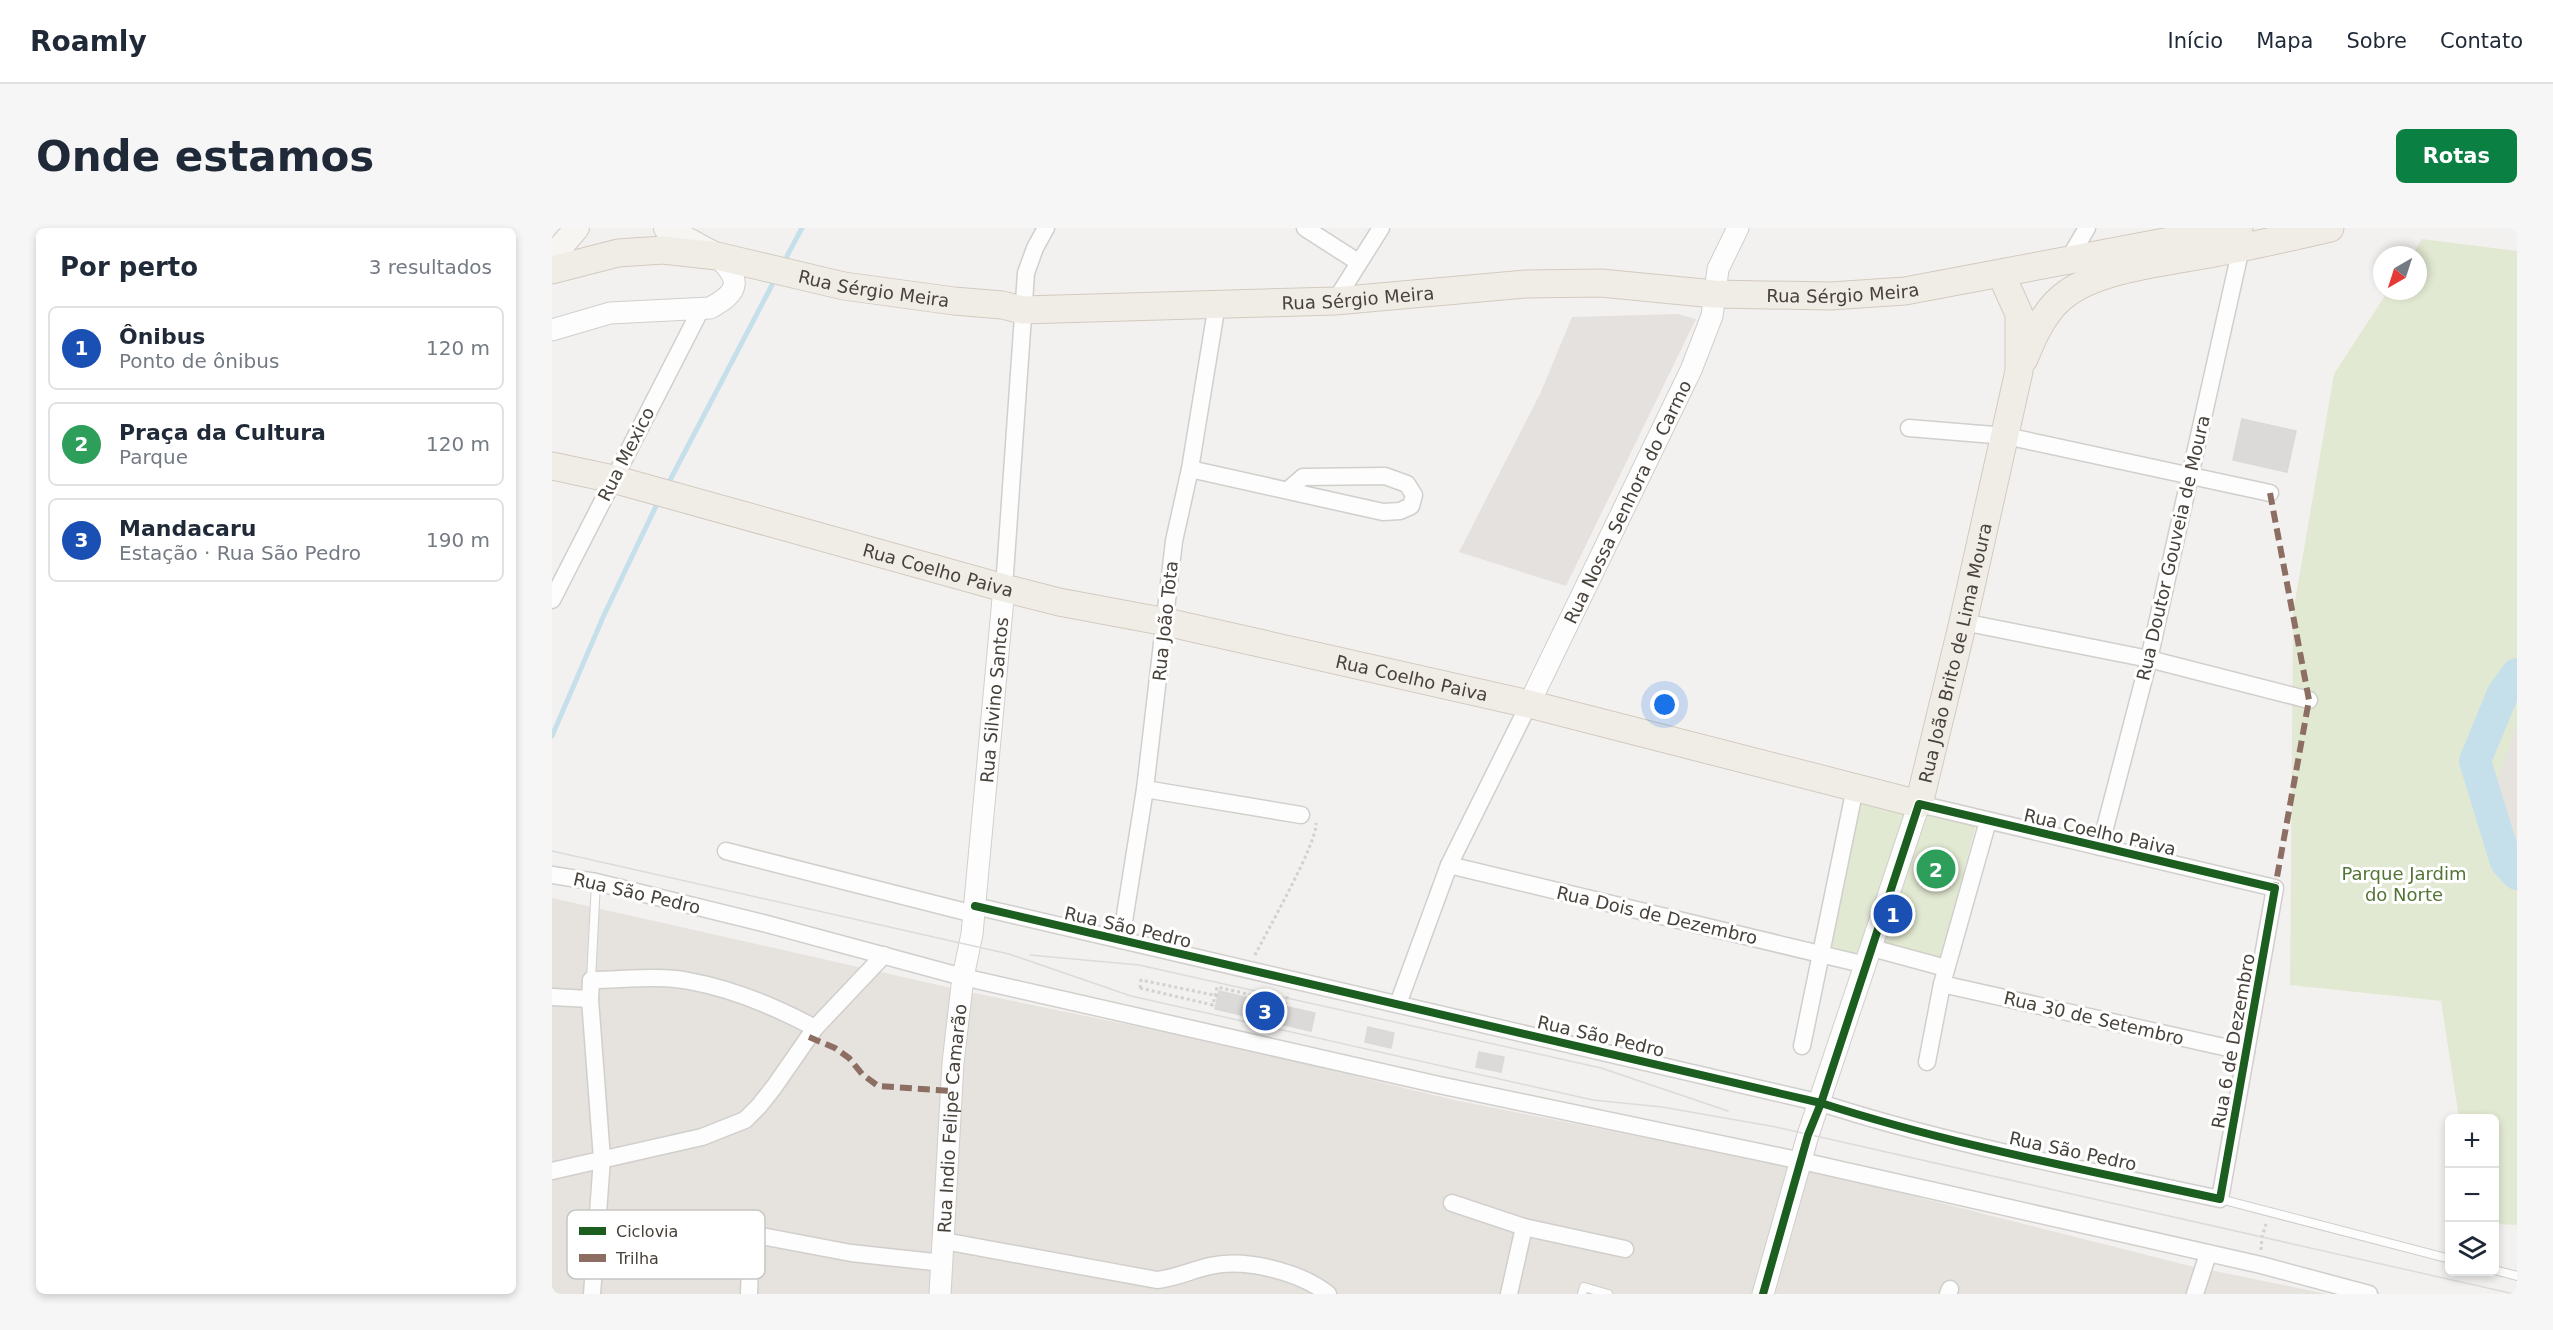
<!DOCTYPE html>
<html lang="pt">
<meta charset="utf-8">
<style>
body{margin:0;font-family:"DejaVu Sans",sans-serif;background:#f6f6f7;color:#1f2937}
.controls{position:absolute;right:18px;bottom:18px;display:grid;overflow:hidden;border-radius:9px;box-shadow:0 3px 9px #0003}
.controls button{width:54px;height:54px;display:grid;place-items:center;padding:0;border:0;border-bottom:2px solid #e0e1e3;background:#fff;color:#1f2937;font:30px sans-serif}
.compass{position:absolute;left:1821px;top:18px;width:54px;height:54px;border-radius:50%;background:#fff;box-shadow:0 3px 9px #0003;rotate:219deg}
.you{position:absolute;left:1113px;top:477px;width:21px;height:21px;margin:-15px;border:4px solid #fff;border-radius:50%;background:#1a73e8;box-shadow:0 0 0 9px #1a73e833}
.badge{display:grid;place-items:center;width:39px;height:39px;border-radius:50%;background:#0b8043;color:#fff;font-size:20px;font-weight:700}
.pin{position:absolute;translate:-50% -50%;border:3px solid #fff;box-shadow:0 2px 6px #0006}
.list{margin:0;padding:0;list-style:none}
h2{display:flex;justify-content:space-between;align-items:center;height:78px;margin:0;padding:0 24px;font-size:26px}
h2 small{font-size:20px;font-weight:400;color:#747a83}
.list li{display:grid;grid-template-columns:39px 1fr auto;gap:18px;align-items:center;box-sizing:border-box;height:84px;margin:0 12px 12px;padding:0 12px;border:2px solid #e0e1e3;border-radius:9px}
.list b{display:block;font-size:22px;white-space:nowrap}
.list p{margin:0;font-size:20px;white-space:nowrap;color:#747a83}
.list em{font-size:20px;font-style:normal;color:#747a83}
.icon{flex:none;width:33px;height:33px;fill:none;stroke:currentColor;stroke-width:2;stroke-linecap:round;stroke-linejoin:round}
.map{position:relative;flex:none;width:1965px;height:1066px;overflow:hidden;border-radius:9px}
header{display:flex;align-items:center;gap:36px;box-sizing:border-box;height:84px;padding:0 30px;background:#fff;border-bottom:2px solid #e0e1e3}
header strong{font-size:28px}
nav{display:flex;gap:33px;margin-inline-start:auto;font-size:21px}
.intro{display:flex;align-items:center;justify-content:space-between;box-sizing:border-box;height:144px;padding:0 36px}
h1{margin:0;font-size:42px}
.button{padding:15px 27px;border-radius:9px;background:#0b8043;color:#fff;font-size:21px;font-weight:700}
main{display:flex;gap:36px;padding:0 36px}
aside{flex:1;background:#fff;border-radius:9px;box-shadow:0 3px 9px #0003}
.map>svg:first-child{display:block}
.residential{fill:#e6e2de}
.industrial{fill:#e5e1df}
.green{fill:#e2e9d2}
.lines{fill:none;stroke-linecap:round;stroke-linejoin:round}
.stream{stroke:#c6e0eb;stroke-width:5}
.river{stroke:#c6e0eb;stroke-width:32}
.building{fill:#dcdad8;stroke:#dbd8d5;stroke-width:1.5}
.service-casing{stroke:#d1cfcc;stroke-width:10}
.minor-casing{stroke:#d1cfcc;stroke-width:19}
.tertiary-casing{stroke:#d1cfcc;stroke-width:23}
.secondary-casing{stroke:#d1cdc7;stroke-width:26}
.primary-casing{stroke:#d3cabf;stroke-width:29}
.path{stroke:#d2d1cd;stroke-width:3;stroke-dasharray:3 3;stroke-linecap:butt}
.service{stroke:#fdfdfd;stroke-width:8}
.minor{stroke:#fdfdfd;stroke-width:16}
.tertiary{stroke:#fdfdfd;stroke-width:21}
.secondary{stroke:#f7f5f2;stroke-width:24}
.primary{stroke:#f0ede7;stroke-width:27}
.tram{stroke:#dbdbdb;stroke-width:1.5}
.path-bridge{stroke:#d2d1cd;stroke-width:3;stroke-dasharray:3 3;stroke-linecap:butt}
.quiet{stroke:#8d6e63;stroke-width:6;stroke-dasharray:12 6;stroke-linecap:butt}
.cycleway-casing{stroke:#fff;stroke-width:11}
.cycleway{stroke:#1b5e20;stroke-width:8}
.labels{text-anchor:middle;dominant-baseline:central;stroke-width:6;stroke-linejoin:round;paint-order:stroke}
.street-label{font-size:18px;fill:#49423b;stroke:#fff}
.park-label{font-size:18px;fill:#537435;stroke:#fff}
.key{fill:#fff;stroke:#c8c6c4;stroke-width:1.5}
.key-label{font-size:16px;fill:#49423b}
</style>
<header>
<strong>Roamly</strong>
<nav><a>Início</a><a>Mapa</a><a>Sobre</a><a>Contato</a></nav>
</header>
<div class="intro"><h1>Onde estamos</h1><a class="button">Rotas</a></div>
<main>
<aside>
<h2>Por perto<small>3 resultados</small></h2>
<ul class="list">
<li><span class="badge" style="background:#1a4fb4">1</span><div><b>Ônibus</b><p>Ponto de ônibus</p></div><em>120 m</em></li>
<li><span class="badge" style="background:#2e9e5b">2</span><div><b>Praça da Cultura</b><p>Parque</p></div><em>120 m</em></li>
<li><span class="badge" style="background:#1a4fb4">3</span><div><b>Mandacaru</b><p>Estação · Rua São Pedro</p></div><em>190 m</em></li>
</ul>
</aside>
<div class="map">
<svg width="1965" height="1066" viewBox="0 0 1965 1066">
<rect width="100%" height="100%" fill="#f3f1ef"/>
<!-- residential -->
<g class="residential">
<path d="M1965,478V648L1918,537Z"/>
<path d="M0,670L417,764L675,817L902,872L1262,943L1638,1038L1775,1066H0Z"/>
</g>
<!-- industrial -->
<path class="industrial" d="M1126,86L1144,91L1014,358L907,324L988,166L1020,89Z"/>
<!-- green -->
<g class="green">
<path d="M1870,11L1965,23V496L1937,578L1965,620V997L1943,996L1942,890H1907L1889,773L1738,757L1741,385L1782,146L1836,63H1866V27H1860Z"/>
<path d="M1308,567L1355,582L1311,729L1273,718Z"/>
<path d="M1372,586L1424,597L1386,742L1329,726Z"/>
</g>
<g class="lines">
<!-- stream -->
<g class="stream">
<path d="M235,28L250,0"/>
<path d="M116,256L220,57"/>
<path d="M0,508L52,387L106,274"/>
</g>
<!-- river -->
<path class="river" d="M1965,446L1951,465L1923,533L1954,634L1965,646"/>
</g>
<!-- building -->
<g class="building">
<path d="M1690,191L1744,203L1735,244L1681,232Z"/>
<path d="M667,763L763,785L759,803L663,781Z"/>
<path d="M816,799L842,805L839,820L813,814Z"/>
<path d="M927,824L952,829L949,844L924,839Z"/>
</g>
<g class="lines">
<defs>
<g id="service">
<path d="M39,752L44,654"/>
<path d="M1668,971L1898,1031"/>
<path d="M1942,1042L1965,1048"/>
<path d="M1030,1066L1032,1059L1056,1066"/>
</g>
<g id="minor">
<path d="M753,0L806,34"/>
<path d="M1515,34L1535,0"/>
<path d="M783,73L829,0"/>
<path d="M1357,200L1454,208L1718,265"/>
<path d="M638,241L831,284L848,283L859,278L862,267L855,256L833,248L751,249L736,262"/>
<path d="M452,360L474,45L483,20L494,0"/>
<path d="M0,372L149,81"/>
<path d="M1411,394L1597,431L1757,472"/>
<path d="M593,561L749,587"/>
<path d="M1548,619L1597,431L1689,20"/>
<path d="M174,623L422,686"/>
<path d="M897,637L1314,737"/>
<path d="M0,647L44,654L211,695L411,749L887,857L1250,933L1709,1037L1817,1066"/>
<path d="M423,678L1269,875C1399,917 1535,942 1668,971L1723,660L1367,576"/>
<path d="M569,712L593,561L622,313L638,241L665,76"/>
<path d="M1320,720L1394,740"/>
<path d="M1390,756L1694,824"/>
<path d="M0,769L38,771"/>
<path d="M846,776L897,637L977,476"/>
<path d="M1250,818L1303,560"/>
<path d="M1375,834L1390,756L1436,593"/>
<path d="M0,943L150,909L193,892L207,878L222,859L263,800L332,727"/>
<path d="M900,975L972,999L1073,1021"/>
<path d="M392,1013L605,1052C624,1050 640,1042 658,1038C694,1030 748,1044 776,1066"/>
<path d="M42,1016L101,1008L199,1006L299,1025L391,1035"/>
<path d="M40,1066L50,931L38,771L39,752C71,752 105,747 137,753C181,761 224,779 263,800"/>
<path d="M197,1066L199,1006"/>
<path d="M957,1066L972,999"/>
<path d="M1396,1066L1398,1061"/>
<path d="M1643,1066L1656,1026"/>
</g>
<g id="tertiary">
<path d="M0,102L58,85L158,80C189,63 189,52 165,28"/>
<path id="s1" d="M977,476L1139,142L1160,88L1166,41L1186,0"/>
<path id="s2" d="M388,1066L401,835L411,749L420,706L452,360"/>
<path d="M1211,1066L1256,907L1367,576"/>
</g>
<g id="secondary">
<path d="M114,0L160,25"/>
<path d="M0,29L25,0"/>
</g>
<g id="primary">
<path id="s3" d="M0,42L66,25L111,22L165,28L292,58L402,73L450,77L471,82L783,73L974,56L1049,55L1162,66L1279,68L1353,63L1687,0"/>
<path d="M1472,131C1482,106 1494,79 1517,64C1552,40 1620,33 1662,25C1701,18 1739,9 1778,0"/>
<path id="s4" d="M0,238L61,251L452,360L507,374L614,394L977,476L1367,576L1411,394L1467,143V86L1449,46"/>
</g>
</defs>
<!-- service casing -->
<use href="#service" class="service-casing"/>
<!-- minor casing -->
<use href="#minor" class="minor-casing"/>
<!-- tertiary casing -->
<use href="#tertiary" class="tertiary-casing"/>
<!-- secondary casing -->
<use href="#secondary" class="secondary-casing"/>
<!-- primary casing -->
<use href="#primary" class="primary-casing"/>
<!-- path -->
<g class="path">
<path d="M703,727C714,705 766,614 764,595"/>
<path d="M588,760L589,752L666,768"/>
<path d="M1709,1022L1710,1009L1714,996"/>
</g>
<!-- service -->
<use href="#service" class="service"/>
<!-- minor -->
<use href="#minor" class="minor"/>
<!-- tertiary -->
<use href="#tertiary" class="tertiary"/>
<!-- secondary -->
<use href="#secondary" class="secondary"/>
<!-- primary -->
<use href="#primary" class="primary"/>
<!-- tram -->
<g class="tram">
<path d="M0,623L457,726L579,768L1041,872L1110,879L1224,899L1962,1066"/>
<path d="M478,727L587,737L1049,840L1176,883"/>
</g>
<!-- path-bridge -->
<path class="path-bridge" d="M588,760L661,777L665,759L734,775L736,765"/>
<!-- quiet -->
<g class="quiet">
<path d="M1718,265L1757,472L1723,660"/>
<path d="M257,809L283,820L297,830L310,846L326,858L400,863"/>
</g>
<defs>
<path id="cycleway" d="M423,678L1269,875C1399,917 1535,942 1668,971L1723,660L1367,576L1269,875L1256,907L1211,1066"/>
</defs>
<!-- cycleway casing -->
<use href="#cycleway" class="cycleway-casing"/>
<!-- cycleway -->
<use href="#cycleway" class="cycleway"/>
</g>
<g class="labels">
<!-- street labels -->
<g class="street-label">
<text stroke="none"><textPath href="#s3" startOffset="328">Rua Sérgio Meira</textPath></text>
<text stroke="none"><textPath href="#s3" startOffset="1300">Rua Sérgio Meira</textPath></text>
<text stroke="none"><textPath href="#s3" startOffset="814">Rua Sérgio Meira</textPath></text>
<text transform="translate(74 226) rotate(-63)">Rua Mexico</text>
<text stroke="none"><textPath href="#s1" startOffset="225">Rua Nossa Senhora do Carmo</textPath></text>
<text transform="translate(1621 320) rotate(-77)">Rua Doutor Gouveia de Moura</text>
<text stroke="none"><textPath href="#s4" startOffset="400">Rua Coelho Paiva</textPath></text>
<text transform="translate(613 393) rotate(-84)">Rua João Tota</text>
<text stroke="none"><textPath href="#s4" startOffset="1564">Rua João Brito de Lima Moura</textPath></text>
<text stroke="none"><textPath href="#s4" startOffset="886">Rua Coelho Paiva</textPath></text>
<text stroke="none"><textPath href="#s2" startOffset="597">Rua Silvino Santos</textPath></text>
<text transform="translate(1548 604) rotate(13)">Rua Coelho Paiva</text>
<text transform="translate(85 665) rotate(13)">Rua São Pedro</text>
<text transform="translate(1105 687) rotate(13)">Rua Dois de Dezembro</text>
<text transform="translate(576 699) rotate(13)">Rua São Pedro</text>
<text transform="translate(1542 790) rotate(13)">Rua 30 de Setembro</text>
<text transform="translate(1049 808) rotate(13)">Rua São Pedro</text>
<text transform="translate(1681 813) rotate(-80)">Rua 6 de Dezembro</text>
<text stroke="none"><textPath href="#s2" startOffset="176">Rua Indio Felipe Camarão</textPath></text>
<text transform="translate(1521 923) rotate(12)">Rua São Pedro</text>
</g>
<!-- park labels -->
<g class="park-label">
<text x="1852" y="645">Parque Jardim<tspan x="1852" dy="21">do Norte</tspan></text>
</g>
</g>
<!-- legend -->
<rect x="15" y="982" width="198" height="69" rx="9" class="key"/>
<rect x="27" y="999" width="27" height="8" fill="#1b5e20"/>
<rect x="27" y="1026" width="27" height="8" fill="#8d6e63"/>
<g class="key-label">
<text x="64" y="1009">Ciclovia</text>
<text x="64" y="1036">Trilha</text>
</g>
</svg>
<div class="controls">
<button>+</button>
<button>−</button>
<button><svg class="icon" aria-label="layers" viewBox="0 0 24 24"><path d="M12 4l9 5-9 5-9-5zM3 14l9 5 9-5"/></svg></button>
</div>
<svg class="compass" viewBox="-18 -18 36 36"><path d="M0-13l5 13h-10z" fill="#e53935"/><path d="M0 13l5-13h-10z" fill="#747a83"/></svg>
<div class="you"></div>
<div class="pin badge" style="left:1341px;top:686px;background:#1a4fb4">1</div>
<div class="pin badge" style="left:1384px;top:641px;background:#2e9e5b">2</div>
<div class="pin badge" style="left:713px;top:783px;background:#1a4fb4">3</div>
</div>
</main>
